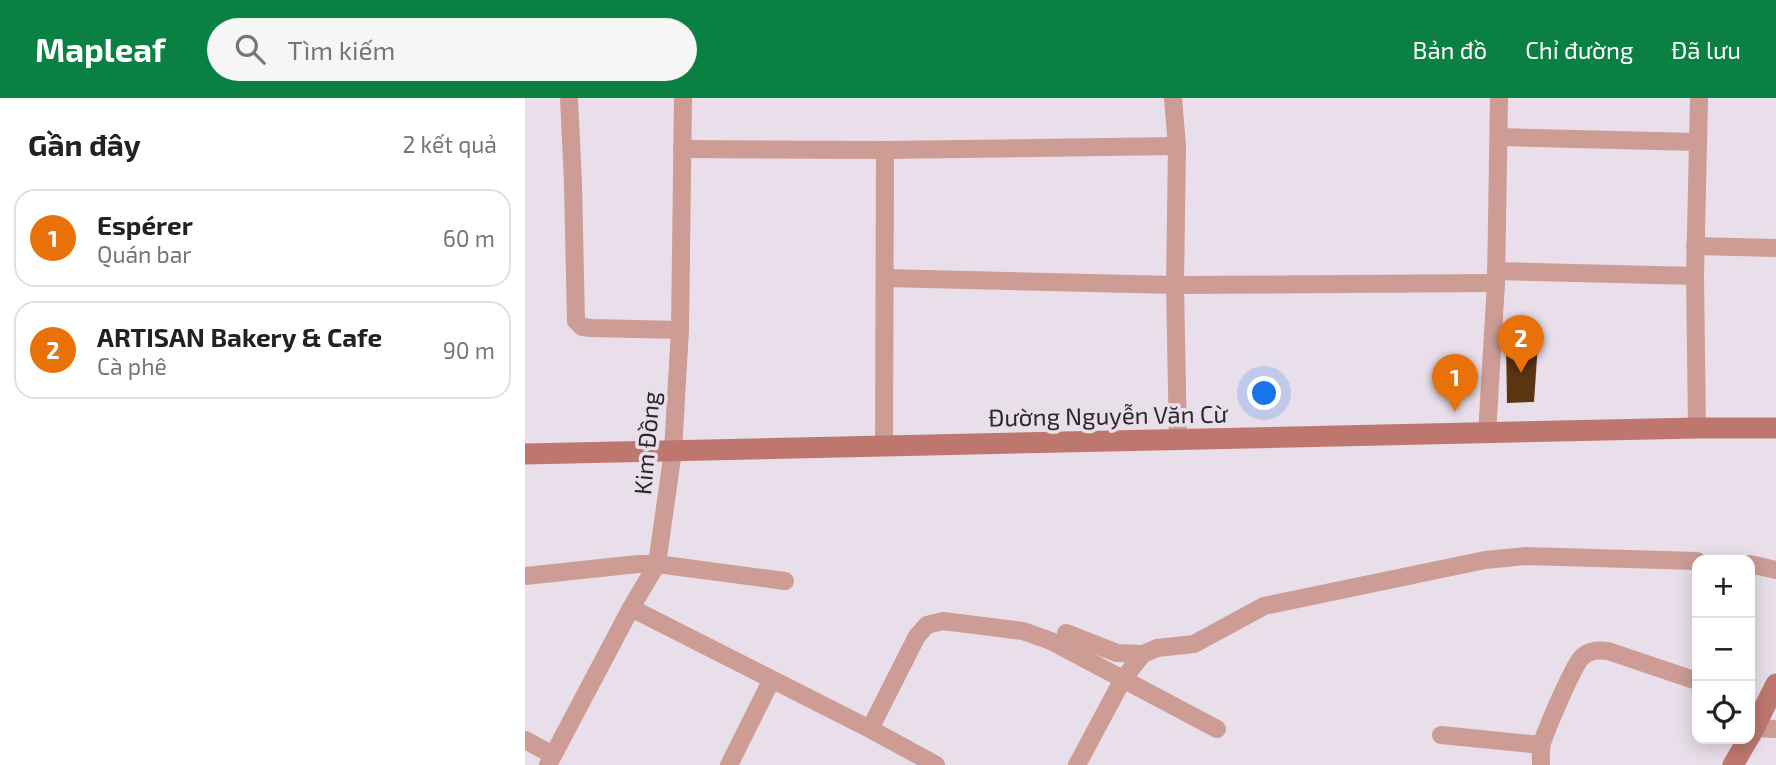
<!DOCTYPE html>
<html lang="vi">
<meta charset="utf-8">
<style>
body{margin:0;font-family:"Exo 2",sans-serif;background:#f6f6f6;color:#222}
.controls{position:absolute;right:21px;bottom:21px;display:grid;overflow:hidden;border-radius:14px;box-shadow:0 4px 18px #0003}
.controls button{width:63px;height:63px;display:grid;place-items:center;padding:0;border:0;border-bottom:2px solid #e0e0e0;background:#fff;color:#222;font:35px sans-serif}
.you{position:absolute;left:740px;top:296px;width:24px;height:24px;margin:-18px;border:5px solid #fff;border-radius:50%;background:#1a73e8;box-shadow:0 0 0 10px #1a73e833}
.badge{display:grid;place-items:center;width:46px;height:46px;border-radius:50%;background:#0b8043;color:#fff;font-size:23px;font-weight:700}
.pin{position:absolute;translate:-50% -58px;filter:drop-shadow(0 2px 4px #0008)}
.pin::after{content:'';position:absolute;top:37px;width:24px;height:21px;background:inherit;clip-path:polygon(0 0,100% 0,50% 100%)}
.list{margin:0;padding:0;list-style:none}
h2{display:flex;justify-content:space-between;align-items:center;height:91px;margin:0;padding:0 28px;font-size:30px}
h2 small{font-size:23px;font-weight:400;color:#767676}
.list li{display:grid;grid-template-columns:46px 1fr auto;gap:21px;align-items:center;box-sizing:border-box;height:98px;margin:0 14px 14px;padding:0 14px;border:2px solid #e0e0e0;border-radius:21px}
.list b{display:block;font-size:26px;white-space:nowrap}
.list p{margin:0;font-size:23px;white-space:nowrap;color:#767676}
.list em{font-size:23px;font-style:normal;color:#767676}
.icon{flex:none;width:38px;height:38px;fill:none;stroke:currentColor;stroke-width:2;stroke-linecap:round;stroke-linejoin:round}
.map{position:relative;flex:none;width:1251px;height:667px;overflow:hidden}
header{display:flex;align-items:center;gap:42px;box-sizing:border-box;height:98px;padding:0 35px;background:#0b8043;color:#fff}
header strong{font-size:33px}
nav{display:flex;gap:38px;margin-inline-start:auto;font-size:24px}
.search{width:490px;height:63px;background:#f6f6f6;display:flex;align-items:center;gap:18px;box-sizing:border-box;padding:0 24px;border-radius:38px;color:#767676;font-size:26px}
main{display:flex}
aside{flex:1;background:#fff}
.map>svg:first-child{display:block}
.building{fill:#5b3611}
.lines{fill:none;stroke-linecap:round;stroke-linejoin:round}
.street{stroke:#cd9c95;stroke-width:18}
.secondary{stroke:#be776f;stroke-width:21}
.labels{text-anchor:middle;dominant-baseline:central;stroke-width:7;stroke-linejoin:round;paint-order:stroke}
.street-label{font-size:24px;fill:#2b272b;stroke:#e9dfea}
</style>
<header>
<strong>Mapleaf</strong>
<div class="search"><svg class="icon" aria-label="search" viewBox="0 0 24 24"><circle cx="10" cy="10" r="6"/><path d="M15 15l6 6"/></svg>Tìm kiếm</div>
<nav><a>Bản đồ</a><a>Chỉ đường</a><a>Đã lưu</a></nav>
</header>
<main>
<aside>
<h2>Gần đây<small>2 kết quả</small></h2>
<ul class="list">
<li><span class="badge" style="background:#e8710a">1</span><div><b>Espérer</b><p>Quán bar</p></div><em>60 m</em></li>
<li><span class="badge" style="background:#e8710a">2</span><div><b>ARTISAN Bakery &amp; Cafe</b><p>Cà phê</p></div><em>90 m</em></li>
</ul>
</aside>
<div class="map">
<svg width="1251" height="667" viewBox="0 0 1251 667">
<rect width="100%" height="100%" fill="#e9dfea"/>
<!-- building -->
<path class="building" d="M981,244L1013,245L1009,304L982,305Z"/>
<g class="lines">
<!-- street -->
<g class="street">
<path d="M44,0L48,86L51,223L57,229L66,230L155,232"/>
<path d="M648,0L652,48L650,187L653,342"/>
<path d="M974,39L1172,44"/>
<path d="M157,51L360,52L652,48"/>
<path d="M1170,148L1251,150"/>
<path d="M971,173L1170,178"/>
<path d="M360,180L650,187L971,185"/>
<path d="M1172,330L1170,178L1174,0"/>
<path d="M962,336L971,185L974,0"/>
<path d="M359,349L360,52"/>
<path d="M1225,466L1251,472"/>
<path d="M0,478L113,466H132L260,483"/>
<path d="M106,510L345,631L411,667"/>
<path d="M541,535L592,555L618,556"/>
<path d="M1229,630L1251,631"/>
<path d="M345,631L392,538L402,527L418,523L498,533L526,543L692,631"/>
<path d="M916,637L1016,647"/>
<path d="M0,642L28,657"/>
<path d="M23,667L106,510L132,466L148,353L155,232L158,0"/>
<path d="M204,667L246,583"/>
<path d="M552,667L598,581L618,556L632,550L669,546L739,508L960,462L1001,458L1172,463"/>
<path d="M1016,667C1016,660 1015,652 1017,645C1022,630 1048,568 1057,559C1065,552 1072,552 1083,553L1172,583"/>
</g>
<!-- secondary -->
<g class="secondary">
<path d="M0,356L1172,330H1251"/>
<path d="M1225,638L1251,586"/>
<path d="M1208,667L1223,641"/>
</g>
</g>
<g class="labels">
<!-- street labels -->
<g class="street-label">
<text transform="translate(583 317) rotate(-1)">Đường Nguyễn Văn Cừ</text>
<text transform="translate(121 345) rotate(-85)">Kim Đồng</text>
</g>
</g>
</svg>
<div class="controls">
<button>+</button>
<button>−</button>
<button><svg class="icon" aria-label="locate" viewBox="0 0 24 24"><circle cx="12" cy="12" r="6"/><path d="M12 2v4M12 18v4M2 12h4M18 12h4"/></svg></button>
</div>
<div class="you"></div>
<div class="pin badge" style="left:930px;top:314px;background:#e8710a">1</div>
<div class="pin badge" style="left:996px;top:275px;background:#e8710a">2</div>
</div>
</main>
